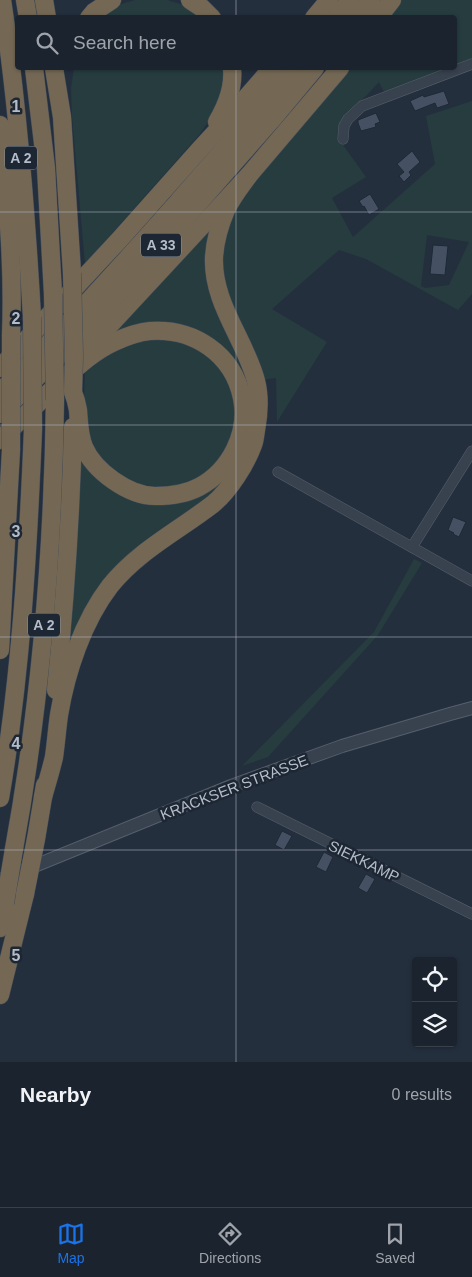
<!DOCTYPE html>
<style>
body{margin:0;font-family:Arial,sans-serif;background:#242b36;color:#f1f3f6}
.controls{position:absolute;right:15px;bottom:15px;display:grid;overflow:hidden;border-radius:5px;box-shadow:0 1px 4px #0004}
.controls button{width:45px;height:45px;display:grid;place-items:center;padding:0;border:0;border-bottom:1px solid #39404a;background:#1b232e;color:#f1f3f6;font:25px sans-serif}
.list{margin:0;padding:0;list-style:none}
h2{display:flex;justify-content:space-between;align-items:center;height:65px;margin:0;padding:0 20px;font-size:21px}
h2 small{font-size:16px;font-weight:400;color:#a0a4aa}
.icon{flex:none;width:28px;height:28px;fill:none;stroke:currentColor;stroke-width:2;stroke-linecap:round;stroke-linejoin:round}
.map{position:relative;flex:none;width:472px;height:1062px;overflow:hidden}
.search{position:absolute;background:#1b232e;box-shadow:0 1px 4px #0004;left:15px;right:15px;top:15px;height:55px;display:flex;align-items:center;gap:12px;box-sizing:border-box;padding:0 18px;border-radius:5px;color:#a0a4aa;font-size:19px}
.sheet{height:145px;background:#1b232e}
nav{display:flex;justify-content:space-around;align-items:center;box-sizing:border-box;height:70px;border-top:1px solid #39404a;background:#1b232e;font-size:14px;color:#a0a4aa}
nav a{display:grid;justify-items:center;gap:2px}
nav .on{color:#1a73e8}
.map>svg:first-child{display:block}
.green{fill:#263c3f;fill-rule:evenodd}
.building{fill:#455162;stroke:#1f2835}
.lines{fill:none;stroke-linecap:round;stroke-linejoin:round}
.minor-casing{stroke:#565f6c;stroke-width:11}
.tertiary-casing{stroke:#565f6c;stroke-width:14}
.motorway-casing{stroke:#434c59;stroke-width:19}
.minor{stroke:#38414e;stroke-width:10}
.tertiary{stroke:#38414e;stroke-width:12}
.motorway{stroke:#746855;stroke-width:18}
.motorway-bridge-casing{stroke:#434c59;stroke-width:19;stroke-linecap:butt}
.motorway-bridge{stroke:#746855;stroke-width:18}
.grid{fill:none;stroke:#b4bcc9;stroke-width:1;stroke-opacity:0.55}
.labels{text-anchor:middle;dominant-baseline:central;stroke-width:5;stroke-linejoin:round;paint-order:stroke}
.shield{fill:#1d2633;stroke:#878f9c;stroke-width:1}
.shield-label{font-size:14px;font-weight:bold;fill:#b4bcc9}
.street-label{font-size:15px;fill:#b4bcc9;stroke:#1d2633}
.grid-label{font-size:16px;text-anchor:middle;font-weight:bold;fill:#b4bcc9;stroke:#1d2633;stroke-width:5;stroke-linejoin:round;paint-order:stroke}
</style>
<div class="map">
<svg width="472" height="1062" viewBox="0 0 472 1062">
<rect width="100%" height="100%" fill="#242f3e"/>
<!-- green -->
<g class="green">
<path d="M135,0H167L187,6L199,18H102L118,5Z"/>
<path d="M398,0H472V59L455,66L454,18H385Z"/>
<path d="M74,68H223L224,89L216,110L199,135L85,264L72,117L71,88Z"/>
<path d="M348,68H451L385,94L379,82L366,96L346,113L340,124L338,132L341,142L366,177L332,198L353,237L435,164L426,116L472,101V294L458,310L366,259L339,250L272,309L327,342L277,422L276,378L261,380L225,297L221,245L233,208ZM427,235L469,242L449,285L425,288L421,286Z"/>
<path d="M211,225L205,252L208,282L243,364L254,396L253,418L243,381L190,330L105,341Z"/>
<path d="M157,337L180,340L197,347L217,363L228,377L235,398L237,421L224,456L194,484L155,493L121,478L110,469L97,453L87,430L84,397L85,369L94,361L136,340Z"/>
<path d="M81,452L150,502L234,468L214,491L184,517L148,541L67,652Z"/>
<path d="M414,559L422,563L378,635L268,757L242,766L374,632Z"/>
</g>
<!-- building -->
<g class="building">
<path d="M444,91L449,104L437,108L435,103L415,111L410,101L423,95L424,97Z"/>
<path d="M376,113L380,122L375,124L376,127L361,131L358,123V120Z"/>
<path d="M412,151L420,162L409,172L411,175L404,182L399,176L404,172L397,164Z"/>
<path d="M370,194L379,209L369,215L364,206L363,207L359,201Z"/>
<path d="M433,245L448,246L445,275L430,274Z"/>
<path d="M453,517L466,522L459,537L453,534L454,533L448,530Z"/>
<path d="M282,831L292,836L284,850L275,845Z"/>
<path d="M324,852L333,857L326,872L316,867Z"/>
<path d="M366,874L375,879L367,893L358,888Z"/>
</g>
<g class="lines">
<defs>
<g id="minor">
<path d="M343,139L344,126L348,119L362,106L472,64"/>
<path d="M278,472L472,581"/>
<path d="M412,547L472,451"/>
<path d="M257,807L472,914"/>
</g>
<path id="tertiary" d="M0,880L231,786L342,746L450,714L472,708"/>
<g id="motorway">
<path d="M2,0C18,105 26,211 32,317"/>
<path d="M25,0L28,18"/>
<path d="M44,0L47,18"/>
<path d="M190,0L202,8L212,18"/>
<path d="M89,18L94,12L112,0"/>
<path d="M314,18L329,0"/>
<path d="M336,18L350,0"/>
<path d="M356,18L371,0"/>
<path d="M378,18L392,0"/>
<path d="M34,68L46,168L53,294"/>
<path d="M54,68L62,117L72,273"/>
<path d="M217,122C227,105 234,87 232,68"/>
<path d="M0,125C7,195 14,266 11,335"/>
<path d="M83,354L249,175L340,68"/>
<path d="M0,368L120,239L201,148L225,122L272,68"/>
<path d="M0,392C62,332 120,267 177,203C216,158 256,113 294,68"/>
<path d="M0,414L84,330L145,264L275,116L315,68"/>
<path d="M0,440C19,421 38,403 57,385C75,369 92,352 114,342C125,337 138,332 150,331C194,328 233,354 242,398C249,432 231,470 199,487C186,494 171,496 155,496C129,496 94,471 84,447C79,435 79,422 78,410C77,404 75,397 73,392"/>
<path d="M0,650L11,450"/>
<path d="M56,690C65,602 71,515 73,427"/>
<path d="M43,797C47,783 51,770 54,757C56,743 57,729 59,715C66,672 83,621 110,586C138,551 178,531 213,504C229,491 246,464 253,445C255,440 255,435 256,430C259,414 260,397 256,381C245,339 212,303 214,257C215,242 220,224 226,210C232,197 241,186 249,175"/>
<path d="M0,798C21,676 28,552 33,429"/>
<path d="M36,839L45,785"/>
<path d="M14,849C41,701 53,550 55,400"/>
<path d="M0,928L5,903"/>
<path d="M0,995L25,894"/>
</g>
</defs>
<!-- minor casing -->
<use href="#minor" class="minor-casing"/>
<!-- tertiary casing -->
<use href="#tertiary" class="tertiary-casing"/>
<!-- motorway casing -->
<use href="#motorway" class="motorway-casing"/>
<!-- minor -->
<use href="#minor" class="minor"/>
<!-- tertiary -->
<use href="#tertiary" class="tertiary"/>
<!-- motorway -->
<use href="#motorway" class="motorway"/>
<defs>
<g id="motorway-bridge">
<path d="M72,273L74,356L73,392"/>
<path d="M53,294L55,400"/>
<path d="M32,317L33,429"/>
<path d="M11,450V335"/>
<path d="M25,894L36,839"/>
<path d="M5,903L14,849"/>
</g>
</defs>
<!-- motorway-bridge casing -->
<use href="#motorway-bridge" class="motorway-bridge-casing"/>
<!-- motorway-bridge -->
<use href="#motorway-bridge" class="motorway-bridge"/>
</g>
<!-- grid -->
<path class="grid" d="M236,0V18M236,68V1062M0,212H472M0,425H472M0,637H472M0,850H472"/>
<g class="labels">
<!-- shield labels -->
<g class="shield">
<rect x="5" y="146.5" width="32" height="23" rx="4"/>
<rect x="141" y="233.5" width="40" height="23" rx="4"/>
<rect x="28" y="613.5" width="32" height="23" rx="4"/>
</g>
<g class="shield-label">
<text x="21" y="158">A 2</text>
<text x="161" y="245">A 33</text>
<text x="44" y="625">A 2</text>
</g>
<!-- street labels -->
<g class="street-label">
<text transform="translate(234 787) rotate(-21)">KRACKSER STRASSE</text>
<text transform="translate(364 861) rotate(26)">SIEKKAMP</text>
</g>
</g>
<g class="grid-label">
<text x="16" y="112">1</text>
<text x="16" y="324">2</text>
<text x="16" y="537">3</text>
<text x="16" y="749">4</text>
<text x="16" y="961">5</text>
</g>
</svg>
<div class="controls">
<button><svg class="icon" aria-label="locate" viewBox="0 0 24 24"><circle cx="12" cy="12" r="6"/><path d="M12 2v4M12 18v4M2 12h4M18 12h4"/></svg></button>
<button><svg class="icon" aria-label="layers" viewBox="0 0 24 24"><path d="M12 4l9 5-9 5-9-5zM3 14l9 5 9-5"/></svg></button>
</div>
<div class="search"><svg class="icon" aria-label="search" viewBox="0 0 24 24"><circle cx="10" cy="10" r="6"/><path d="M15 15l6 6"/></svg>Search here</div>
</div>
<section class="sheet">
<h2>Nearby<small>0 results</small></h2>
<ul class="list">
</ul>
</section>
<nav>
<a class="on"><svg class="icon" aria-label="map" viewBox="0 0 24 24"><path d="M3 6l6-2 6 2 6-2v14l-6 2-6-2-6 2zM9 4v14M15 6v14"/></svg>Map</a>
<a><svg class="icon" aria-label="directions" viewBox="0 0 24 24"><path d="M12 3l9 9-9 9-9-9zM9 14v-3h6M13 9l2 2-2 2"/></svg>Directions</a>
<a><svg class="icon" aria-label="saved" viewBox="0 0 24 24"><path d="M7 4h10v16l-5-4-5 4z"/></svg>Saved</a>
</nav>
